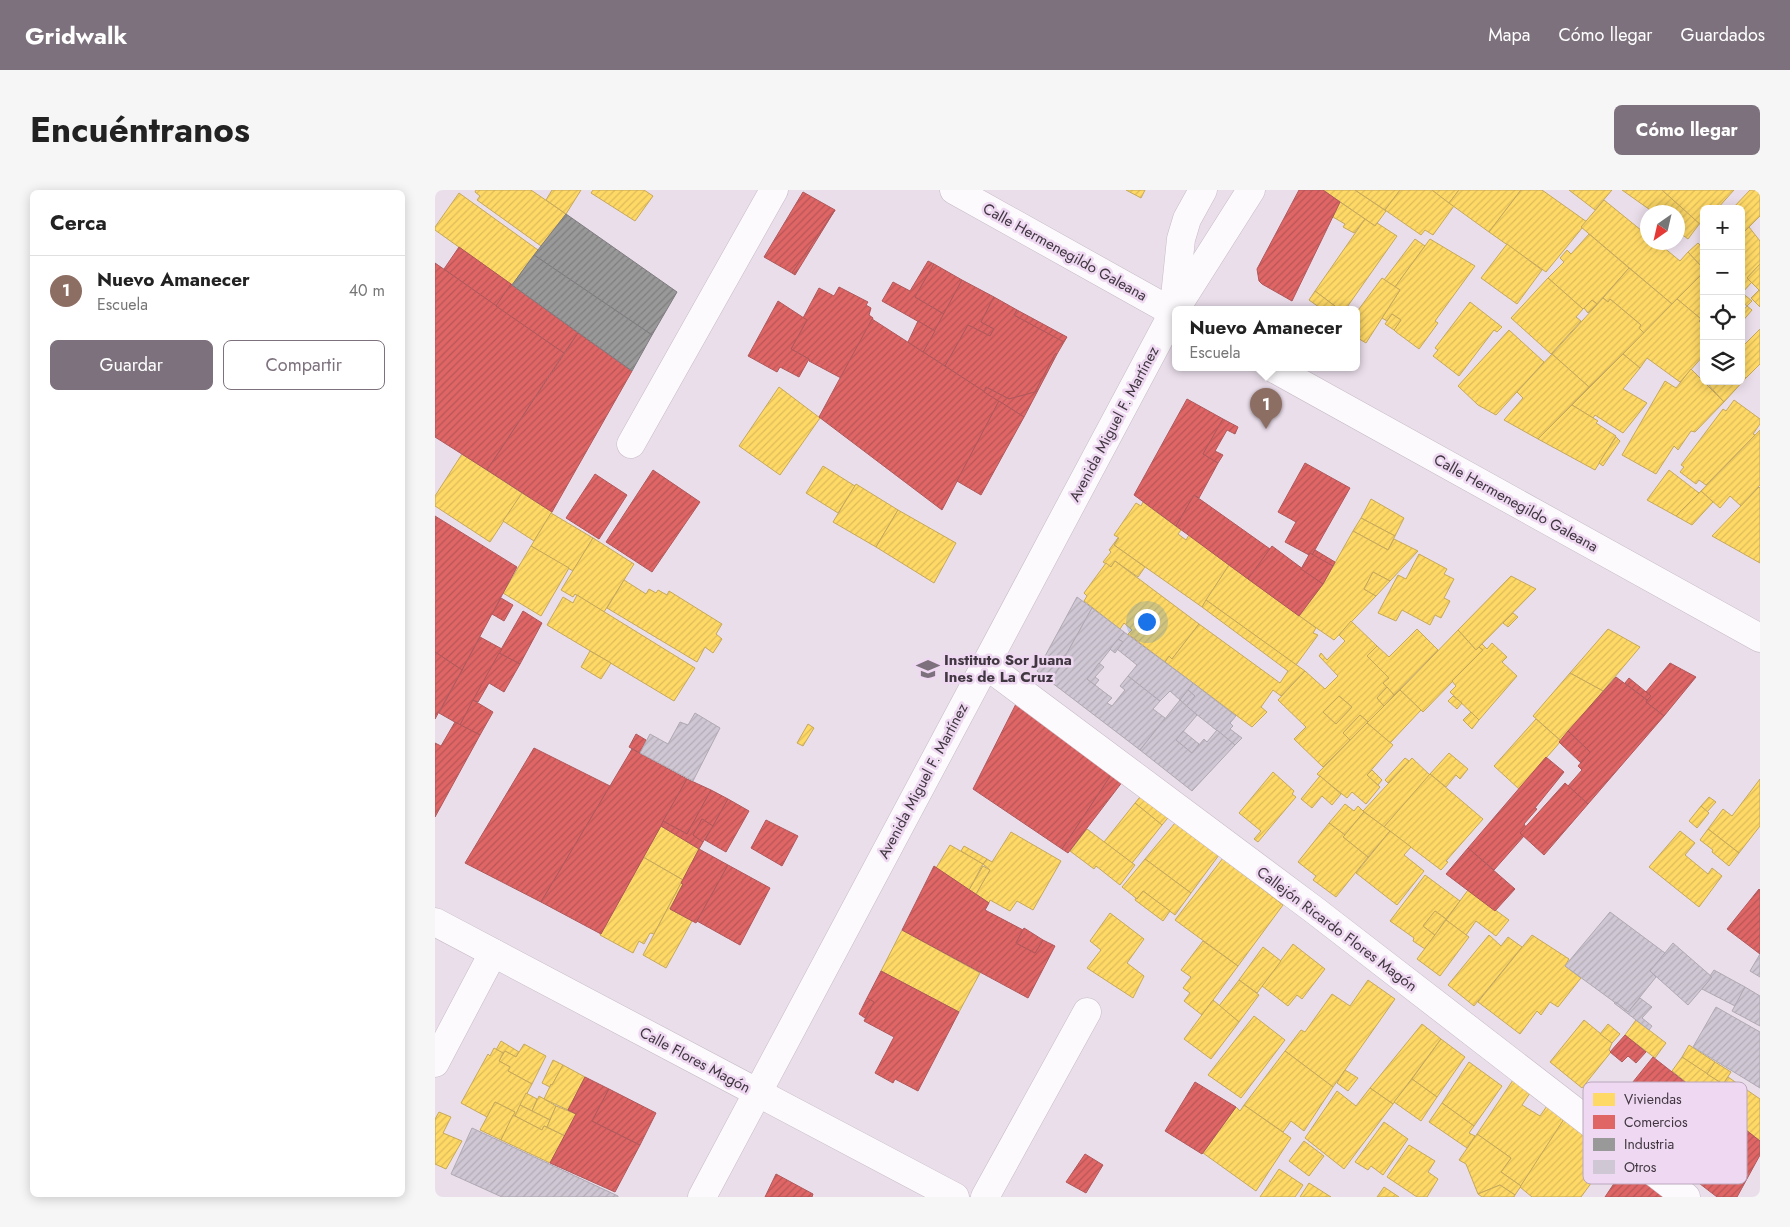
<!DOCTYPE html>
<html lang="es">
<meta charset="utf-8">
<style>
body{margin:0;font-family:Jost,sans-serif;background:#f6f6f6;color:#222}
.controls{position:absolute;right:15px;top:15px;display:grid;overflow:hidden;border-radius:8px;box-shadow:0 2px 12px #0003}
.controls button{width:45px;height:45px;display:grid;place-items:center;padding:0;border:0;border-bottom:1px solid #e0e0e0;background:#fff;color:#222;font:25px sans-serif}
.compass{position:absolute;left:1205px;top:15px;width:45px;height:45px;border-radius:50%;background:#fff;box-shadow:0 2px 12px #0003;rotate:214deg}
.you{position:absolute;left:711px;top:431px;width:18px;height:18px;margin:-12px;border:4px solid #fff;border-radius:50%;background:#1a73e8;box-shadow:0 0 0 8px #1a73e833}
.badge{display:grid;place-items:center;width:32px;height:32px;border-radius:50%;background:#7c717c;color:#fff;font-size:16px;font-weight:700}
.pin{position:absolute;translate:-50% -41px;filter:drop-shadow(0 1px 2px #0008)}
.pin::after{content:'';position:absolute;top:26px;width:18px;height:15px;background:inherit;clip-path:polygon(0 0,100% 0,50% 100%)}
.popup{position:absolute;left:737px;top:116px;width:188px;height:65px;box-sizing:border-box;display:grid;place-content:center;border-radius:8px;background:#fff;filter:drop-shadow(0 1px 4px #0005);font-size:16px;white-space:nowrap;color:#767676}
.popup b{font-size:19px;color:#222}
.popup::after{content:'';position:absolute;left:50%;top:100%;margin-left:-10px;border:10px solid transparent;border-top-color:#fff}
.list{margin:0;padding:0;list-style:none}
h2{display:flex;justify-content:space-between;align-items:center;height:65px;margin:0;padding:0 20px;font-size:21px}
h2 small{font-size:16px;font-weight:400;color:#767676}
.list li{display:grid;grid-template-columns:32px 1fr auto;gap:15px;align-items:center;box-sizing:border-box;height:70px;padding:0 20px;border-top:1px solid #e0e0e0}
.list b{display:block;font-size:19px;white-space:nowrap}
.list p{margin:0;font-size:16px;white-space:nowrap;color:#767676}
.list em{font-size:16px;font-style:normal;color:#767676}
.actions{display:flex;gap:10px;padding:15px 20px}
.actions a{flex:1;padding:11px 0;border:1px solid #7c717c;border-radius:8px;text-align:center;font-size:18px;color:#7c717c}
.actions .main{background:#7c717c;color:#fff}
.icon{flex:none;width:28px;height:28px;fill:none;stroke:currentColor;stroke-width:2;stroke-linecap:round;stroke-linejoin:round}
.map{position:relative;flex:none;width:1325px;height:1007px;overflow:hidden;border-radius:8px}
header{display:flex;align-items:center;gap:30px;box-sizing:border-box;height:70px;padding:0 25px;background:#7c717c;color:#fff}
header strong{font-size:24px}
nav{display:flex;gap:28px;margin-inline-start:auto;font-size:18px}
.intro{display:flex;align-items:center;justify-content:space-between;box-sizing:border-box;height:120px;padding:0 30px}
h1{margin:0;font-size:35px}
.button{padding:12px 22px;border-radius:8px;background:#7c717c;color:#fff;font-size:18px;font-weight:700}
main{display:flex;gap:30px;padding:0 30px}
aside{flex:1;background:#fff;border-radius:8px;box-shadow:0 2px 12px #0003}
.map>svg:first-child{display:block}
.homes{fill:url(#homes-hatch);stroke:#c6a85b;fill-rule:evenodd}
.shops{fill:url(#shops-hatch);stroke:#b0585b;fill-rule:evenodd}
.industry{fill:url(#industry-hatch);stroke:#7e7c7f}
.building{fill:url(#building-hatch);stroke:#afa9b3}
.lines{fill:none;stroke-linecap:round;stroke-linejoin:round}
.minor-casing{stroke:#c5bbc6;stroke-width:29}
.major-casing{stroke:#c5bbc6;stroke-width:29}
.minor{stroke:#fcfafc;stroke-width:28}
.major{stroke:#fcfafc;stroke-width:28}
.labels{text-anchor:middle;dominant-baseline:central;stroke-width:5;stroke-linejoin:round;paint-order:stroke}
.street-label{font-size:15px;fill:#403741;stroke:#efd8f1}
.poi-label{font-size:15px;font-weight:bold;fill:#403741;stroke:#efd8f1;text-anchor:start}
.key{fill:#efd8f1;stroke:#baa8bc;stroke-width:1}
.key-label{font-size:14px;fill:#403741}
</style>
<header>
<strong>Gridwalk</strong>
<nav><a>Mapa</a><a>Cómo llegar</a><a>Guardados</a></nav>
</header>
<div class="intro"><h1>Encuéntranos</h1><a class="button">Cómo llegar</a></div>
<main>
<aside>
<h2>Cerca<small></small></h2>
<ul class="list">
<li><span class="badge" style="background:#8d6e63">1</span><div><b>Nuevo Amanecer</b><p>Escuela</p></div><em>40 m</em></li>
</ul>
<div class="actions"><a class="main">Guardar</a><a>Compartir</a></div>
</aside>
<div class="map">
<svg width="1325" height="1007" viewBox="0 0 1325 1007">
<defs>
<pattern id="homes-hatch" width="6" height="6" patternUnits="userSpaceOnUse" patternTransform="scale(1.25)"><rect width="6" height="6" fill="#ffd966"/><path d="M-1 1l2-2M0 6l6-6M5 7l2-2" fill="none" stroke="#dcbb5a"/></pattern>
<pattern id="shops-hatch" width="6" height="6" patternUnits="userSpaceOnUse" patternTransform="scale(1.25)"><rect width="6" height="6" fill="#e06666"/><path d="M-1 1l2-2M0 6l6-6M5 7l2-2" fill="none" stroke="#b75556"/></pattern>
<pattern id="industry-hatch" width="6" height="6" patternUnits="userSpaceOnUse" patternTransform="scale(1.25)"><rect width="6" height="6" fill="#999"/><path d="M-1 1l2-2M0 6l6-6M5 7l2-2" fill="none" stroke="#7e7e7e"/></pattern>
<pattern id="building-hatch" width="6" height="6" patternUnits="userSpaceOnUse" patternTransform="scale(1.25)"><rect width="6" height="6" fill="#cfc8d4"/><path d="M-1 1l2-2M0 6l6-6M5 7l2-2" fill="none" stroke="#b3acb7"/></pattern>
</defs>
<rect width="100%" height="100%" fill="#eadeeb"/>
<!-- homes -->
<g class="homes">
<path d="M41,0H96L131,24L106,56L42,10L45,6L40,2Z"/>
<path d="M117,0H146L131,24L111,10Z"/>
<path d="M158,0H209L218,6L200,31L156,3Z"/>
<path d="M691,0H710L706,8Z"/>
<path d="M888,0H920L951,21L940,36Z"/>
<path d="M920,0H965L950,20Z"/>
<path d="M965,0H997L1019,16L998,45L990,40L986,45L950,20Z"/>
<path d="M997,0H1024L1014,13Z"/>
<path d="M1024,0H1086L1054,42L1014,13Z"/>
<path d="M1086,0H1107L1152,32L1111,82L1054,42Z"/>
<path d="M1134,0H1177L1160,20Z"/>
<path d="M1187,0H1227L1265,33L1253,49L1242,41V22H1218Z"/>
<path d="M1227,0H1299L1282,19H1269L1267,36Z"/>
<path d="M1315,0H1325V26L1306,45V19H1297Z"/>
<path d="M24,3L103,60L77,95L0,40V37Z"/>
<path d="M1169,10L1212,45V52H1222L1245,71L1253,62L1269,79V82L1237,114L1146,37Z"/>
<path d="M905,12L930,29L919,43L908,37L910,34L898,27Z"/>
<path d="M930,29L940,36L942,33L962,46L910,120H905L880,101Z"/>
<path d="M1314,37L1325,51V74L1312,88L1317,92L1307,103L1306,45Z"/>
<path d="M1154,44L1194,78L1162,114L1157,110L1148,119L1113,88L1129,72L1125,68L1132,60L1136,64Z"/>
<path d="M980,49L990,56L960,97L949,90Z"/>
<path d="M995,49L1040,76L1000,131L1003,133L984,159L961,142L959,140L966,130L957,124L952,131L947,128L965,100L960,97Z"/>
<path d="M1263,53L1269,59V79L1253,62Z"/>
<path d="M1072,54L1107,80L1082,114L1046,88Z"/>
<path d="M1325,74V101L1312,88Z"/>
<path d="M1194,78L1237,114L1209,143L1204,138L1206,135L1175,109L1173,112L1168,108Z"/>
<path d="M1269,82V127L1266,129L1242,109Z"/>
<path d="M947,88L965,100L931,153L921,147V123Z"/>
<path d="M1113,88L1148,119L1141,127L1146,131L1116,164L1076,128Z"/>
<path d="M1324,100L1325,101V117L1316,108Z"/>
<path d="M880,101L905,120H888L874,110Z"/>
<path d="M1306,102L1317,111L1312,116L1306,111Z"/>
<path d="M1168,108L1173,112L1175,109L1206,135L1204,138L1209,143L1154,197L1117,164Z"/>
<path d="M1242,109L1266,129L1264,131L1269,135V165L1245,192L1212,168L1205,178L1188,164Z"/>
<path d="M1157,110L1162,114L1153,123L1149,118Z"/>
<path d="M1035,112L1067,137L1062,142L1059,140L1024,186L998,166L1003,160L1000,158Z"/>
<path d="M1312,116L1317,120L1306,133V123Z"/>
<path d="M957,124L966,130L959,140L950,134Z"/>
<path d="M1325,139V174L1311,188L1306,183V158Z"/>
<path d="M1074,140L1109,172L1061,225L1043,215L1023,196Z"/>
<path d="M1117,164L1154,197L1103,249L1069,230L1088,208L1082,202Z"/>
<path d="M1188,164L1205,178L1188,199L1212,213L1188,243L1160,225L1158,228L1137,215Z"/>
<path d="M1256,179L1289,212L1260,242L1256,241L1243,260L1239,256L1221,284L1187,265L1230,191L1241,198Z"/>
<path d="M1306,183L1311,188L1289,212L1270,191H1306Z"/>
<path d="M344,197L385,228L345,285L304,256Z"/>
<path d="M1299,210L1325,229V234L1318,244L1320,245L1271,295L1264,290L1261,294L1245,282L1249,277L1246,275L1288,219L1291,221Z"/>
<path d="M1137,215L1163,231L1161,233L1181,246L1160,280L1103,249Z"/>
<path d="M1325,240V295L1306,316L1295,306L1285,318L1266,301Z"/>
<path d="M1181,247L1185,251L1168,276L1164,273Z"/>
<path d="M27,264L87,303L55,352L0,316V306Z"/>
<path d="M388,276L420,296L403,323L371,303Z"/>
<path d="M1234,280L1264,303L1241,326L1212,310Z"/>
<path d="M421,294L463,320L441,357L398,332Z"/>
<path d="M1324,297L1325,298V373L1277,346Z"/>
<path d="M1266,301L1278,312L1257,335L1241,326Z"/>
<path d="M87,303L117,322L99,351L68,331Z"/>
<path d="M936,309L969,328L960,346L926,328Z"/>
<path d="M708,312L746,340L743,344L751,350L754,345L794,375L767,417L679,355L684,348L679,345L701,313L706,316Z"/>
<path d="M463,320L521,353L499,393L441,357Z"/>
<path d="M116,323L158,348L138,381L96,356Z"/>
<path d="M926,328L960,346L953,360L918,341Z"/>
<path d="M918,341L953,360L959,349L983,361L955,391L938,382L929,399L941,406L899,450L864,426L888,394Z"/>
<path d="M158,348L199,374L169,422L140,404L138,407L126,400Z"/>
<path d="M683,348L679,355L710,377L703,387L680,371L676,377L668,372L676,362L674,360Z"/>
<path d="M96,356L134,378L106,426L68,403Z"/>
<path d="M984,364L1012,379L1009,384L1019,389L1009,408L1015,411L1006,428L1000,425L995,435L967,420L961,431L943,423L963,385L971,389Z"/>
<path d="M680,371L764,434L737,469L734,466L730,472L693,444L697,440L689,433L685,439L649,411L652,406L649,403L671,373L676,377Z"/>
<path d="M794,375L881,438L878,443L883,445L861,475L771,410Z"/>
<path d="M938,382L955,391L941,406L929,399Z"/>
<path d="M1076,386L1101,399L1041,460L1023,440Z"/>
<path d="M189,390L211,404L214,399L221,403L223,400L232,405L234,401L287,434L281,444L287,449L278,463L270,457L262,472L172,418Z"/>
<path d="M142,405L260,478L239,511L112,435L128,407L138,413Z"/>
<path d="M771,410L870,481L846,506L838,500L826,517L832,522L817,537L730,472L734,466L737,469L764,434L845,493L853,481L767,417Z"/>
<path d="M1078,423L1083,427L1073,437L1068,433Z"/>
<path d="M916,431L942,456L932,466L954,488L948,493L952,497L942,508L949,516L933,532L925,525L908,543L915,550L888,577L859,549L871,537L843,510L870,481L890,499L903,486L884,466L886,463L892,470L910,451L904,445ZM904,506L917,517L901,534L888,522Z"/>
<path d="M982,439L1003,460L959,505L948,493L954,488L932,466L942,456L954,467Z"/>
<path d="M1173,439L1205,457L1168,501L1135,483Z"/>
<path d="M1023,440L1041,460L1044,457L1048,460L988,522L965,500Z"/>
<path d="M1057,453L1072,467L1067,472L1082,486L1044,530L1015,502L1021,496L1017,491L1048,460L1044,457L1047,454L1052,459Z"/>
<path d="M155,461L176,473L166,489L146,477Z"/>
<path d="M1135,483L1168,501L1126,551L1098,526Z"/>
<path d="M952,497L959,505L949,516L942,508Z"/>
<path d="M965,500L986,520L955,553L932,533Z"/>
<path d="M904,506L917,517L901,534L888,522Z"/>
<path d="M1018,506L1027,513L1022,519L1013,511Z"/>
<path d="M1036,522L1044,530L1037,539L1028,530Z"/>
<path d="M925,525L933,532L915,550L908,543Z"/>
<path d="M1101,529L1126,551L1084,599L1059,576Z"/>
<path d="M932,533L958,555L932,585L945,597L931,614L917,602L912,608L882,584Z"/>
<path d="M373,534L379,538L368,556L362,553Z"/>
<path d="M1014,563L1033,579L1025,589L1021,585L1011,597L995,584Z"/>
<path d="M970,568L974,571L953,593L950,590Z"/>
<path d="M977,568L995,585L949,637L928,621Z"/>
<path d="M937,580L947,590L943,595L932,585Z"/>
<path d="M838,582L859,601L857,604L861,607L823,652L819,649L826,641L804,623Z"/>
<path d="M995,584L1048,629L1011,671L1013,672L1006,680L949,637Z"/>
<path d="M885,586L906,604L897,615L887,606L877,618L866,609Z"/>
<path d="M1325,589V636L1304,663L1273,639L1288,619L1297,626Z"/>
<path d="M709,602L737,623L727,635L700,613Z"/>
<path d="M1274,607L1281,612L1272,622L1266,616Z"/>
<path d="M700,613L727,635L697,673L669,652Z"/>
<path d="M910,614L919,621L923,616L929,622L910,645L894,633Z"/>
<path d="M1266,616L1274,623L1262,638L1254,631Z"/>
<path d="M929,622L955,641L933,667L908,647Z"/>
<path d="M740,633L784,665L756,703L710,669Z"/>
<path d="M894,633L910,645L908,647L933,667L901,707L878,690L881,686L863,672Z"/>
<path d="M226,636L264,659L248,690L208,667Z"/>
<path d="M652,639L700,675L685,695L661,676L659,679L635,661Z"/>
<path d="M1273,639L1304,663L1294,676L1277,662L1278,660L1265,650Z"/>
<path d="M955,641L976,657L969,665L989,681L962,715L921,683Z"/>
<path d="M1245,641L1260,653L1250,665L1273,684L1277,678L1287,686L1264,717L1214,677Z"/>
<path d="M576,642L626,671L598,720L582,711L575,721L555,710L554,713L541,704L555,680L548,674L552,669L557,672Z"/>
<path d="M515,655L548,674L534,700L501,678Z"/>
<path d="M529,656L552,669L548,674L526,661Z"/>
<path d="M208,667L248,690L219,744L215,743L209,754L204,751L198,763L165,745Z"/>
<path d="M788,668L848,715L803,776L740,730Z"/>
<path d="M710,669L756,703L740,725L708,701L702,709L687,697Z"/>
<path d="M548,676L555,680L541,704L534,700Z"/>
<path d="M990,685L1025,711L1011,729L1000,721L988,736L1000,745L990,759L978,751L979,748L955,731Z"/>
<path d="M246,693L248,694L235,719L257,731L231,778L208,765Z"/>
<path d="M1033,700L1074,730L1061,746L1041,731L1031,745L1011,730Z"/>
<path d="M708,701L735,721L728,731L700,710L701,708L702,709Z"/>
<path d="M1000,721L1011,729L1000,745L988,736Z"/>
<path d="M675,723L709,749L692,773L709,786L698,808L652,778L666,760L655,751Z"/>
<path d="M1011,730L1034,747L1005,786L982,769Z"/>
<path d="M467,740L545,783L524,822L446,781Z"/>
<path d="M1054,745L1066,756L1073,747L1087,757L1039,816L1013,795Z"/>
<path d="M1097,745L1134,769L1130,776L1146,788L1123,817L1115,812L1106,825L1102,821L1085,844L1043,812Z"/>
<path d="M768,751L803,776L767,825L749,811L755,803L748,798L756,787L746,780Z"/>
<path d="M858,754L890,779L867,809L862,805L853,816L827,796Z"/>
<path d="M828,757L846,771L822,803L804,790Z"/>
<path d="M804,790L824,805L804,832L784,816Z"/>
<path d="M933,790L960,809L898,897L850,861L866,840L870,842L897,804L915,816Z"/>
<path d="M778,810L804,832L776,869L749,849Z"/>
<path d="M819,826L850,850L806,908L773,885Z"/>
<path d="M1149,830L1177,853L1174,860L1176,862L1147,898L1115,872Z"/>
<path d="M1201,830L1231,853L1220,868L1190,845Z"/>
<path d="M987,834L1006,849L958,914L935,898Z"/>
<path d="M1173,834L1185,844L1177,853L1165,844Z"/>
<path d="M1006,849L1030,867L1002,907L977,889Z"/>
<path d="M66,851L84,862L81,867L70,861L68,863L61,860Z"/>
<path d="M89,854L111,866L97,894L73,881L75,877L64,871L70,861L81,867Z"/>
<path d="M1254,855L1280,872L1272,884L1247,867Z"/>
<path d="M59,858L68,863L64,871L75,877L73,881L97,894L80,926L78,925L80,922L60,912L52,927L26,913L53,864L55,866Z"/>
<path d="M850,861L898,897L869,941L856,931L848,942L809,915Z"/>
<path d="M1247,867L1288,894L1293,887L1325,909V951L1237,881Z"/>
<path d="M118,870L128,875L117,895L116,894L115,897L107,893Z"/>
<path d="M1034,872L1067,896L1039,936L1007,913Z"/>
<path d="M1280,872L1296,882L1288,894L1272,884Z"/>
<path d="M128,875L150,887L133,920L109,909L116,894L117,895Z"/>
<path d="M910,880L923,888L913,901L902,893Z"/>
<path d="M1080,887L1097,900L1087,915L1105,926L1114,913L1131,926L1086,996L1066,982L1076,968L1042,944Z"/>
<path d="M977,889L1002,907L986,931L959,912Z"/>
<path d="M935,898L958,914L909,979L870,948L902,901L921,916Z"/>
<path d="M91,903L102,909L97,921L85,915Z"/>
<path d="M104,906L121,916L115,930L97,921Z"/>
<path d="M60,912L80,922L66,950L45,940Z"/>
<path d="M1007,913L1039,936L1034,943L1040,946L1032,958L994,932Z"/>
<path d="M85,915L115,930L112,937L109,936L107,940L80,926Z"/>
<path d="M809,915L856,948L821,1001L768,963L801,917L805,921Z"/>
<path d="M121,916L141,924L130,946L112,937Z"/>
<path d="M4,922L16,927L8,943L27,951L11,979L0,974V929Z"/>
<path d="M78,925L107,940L109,936L130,946L115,973L66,950Z"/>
<path d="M1131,926L1178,963L1146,1007H1097L1085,997Z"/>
<path d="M949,932L973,949L948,985L936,976L933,980L920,972Z"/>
<path d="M1042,944L1076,968L1066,982L1086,996L1080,1005L1065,995L1043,1004L1031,974L1024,970Z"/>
<path d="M869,951L889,966L874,986L854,971Z"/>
<path d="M974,955L1000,971L993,982L1003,989L992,1007H982L952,987Z"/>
<path d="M844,979L868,995L860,1007H825Z"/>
<path d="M874,993L896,1007H865Z"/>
<path d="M1065,995L1080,1005L1079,1007H1047L1043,1004Z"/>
<path d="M949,997L964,1007H942Z"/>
</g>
<!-- shops -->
<g class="shops">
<path d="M864,0H888L905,12L857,111L827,94L824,91L822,79Z"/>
<path d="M368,2L400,20L357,83L329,67Z"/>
<path d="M400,20L360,85L357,83Z"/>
<path d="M24,57L76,94L61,116L9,79Z"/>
<path d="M493,71L499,74L480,107L509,124L500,141L447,111L458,92L475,101Z"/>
<path d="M0,73L129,163L52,280L0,247Z"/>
<path d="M499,74L527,90L509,124L480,107Z"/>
<path d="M527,90L559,107L546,132L559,139L555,146L533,135L510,176L488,162Z"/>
<path d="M76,94L143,143L129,163L61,116Z"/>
<path d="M404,97L433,112L431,115L436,118L434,125L438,128L406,188L374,171V169L356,159L372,130L368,128L384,98L399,106Z"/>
<path d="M559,107L582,120L579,125L629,152L622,164H620L600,202L574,209L551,197L549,202L510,176L533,135L555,146L559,139L546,132Z"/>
<path d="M343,111L372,130L356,159L374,169L364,187L345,177L342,182L313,166Z"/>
<path d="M582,120L632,147L629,152L579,125Z"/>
<path d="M437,129L564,211L507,320L384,227Z"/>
<path d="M483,131L500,141L488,162L473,152Z"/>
<path d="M143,143L197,181L117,322L52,280Z"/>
<path d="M620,164H622L589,227L549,202L551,197L574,209L600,202Z"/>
<path d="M752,209L788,229L768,264L783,273L764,308L759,305L741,336L699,305Z"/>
<path d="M564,211L589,227L546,305L522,291Z"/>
<path d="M788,229L803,237L800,244L792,240L780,261L788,265L783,273L768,264Z"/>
<path d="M870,273L915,298L877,365L875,363L874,365L850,352L861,332L843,322Z"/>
<path d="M218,280L265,312L217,382L171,352Z"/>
<path d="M160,284L192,305L164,349L131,328Z"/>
<path d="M759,305L835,359L813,389L741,336Z"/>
<path d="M0,326L82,377L27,480L0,462Z"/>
<path d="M837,356L888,394L864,426L813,389Z"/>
<path d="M880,360L900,372L898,376L877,365Z"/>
<path d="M875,363L898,376L888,394L866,379Z"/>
<path d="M66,408L78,415L69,431L57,424Z"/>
<path d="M88,421L107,433L85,474L64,463Z"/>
<path d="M45,447L67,459L25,535L4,523Z"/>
<path d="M0,462L27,480L0,529Z"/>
<path d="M64,463L85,474L69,502L54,493L43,512L38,510Z"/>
<path d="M1235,473L1261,487L1229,526L1211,512L1216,506L1211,502Z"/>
<path d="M1181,487L1212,510L1211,512L1229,526L1153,614L1133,596L1147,580L1143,576L1155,562L1133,541Z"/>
<path d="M1194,488L1216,506L1212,510L1190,493Z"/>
<path d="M585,506L680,579L627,659L538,599Z"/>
<path d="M38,510L58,522L45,545L25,535Z"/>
<path d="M20,532L45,545L0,627V553L6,556Z"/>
<path d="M1133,541L1155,562L1146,573L1124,552Z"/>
<path d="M201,544L211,550L205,563L194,557Z"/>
<path d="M99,558L175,596L106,712L30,673Z"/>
<path d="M197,559L252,589L166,744L106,712Z"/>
<path d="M1111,567L1129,582L1100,618L1102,619L1089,634L1091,637L1085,643L1089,646L1059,680L1033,658Z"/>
<path d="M680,579L691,587L633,663L627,659Z"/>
<path d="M252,589L276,600L252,644L228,631Z"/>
<path d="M1130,593L1153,614L1109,665L1085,643Z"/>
<path d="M276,600L293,609L278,636L267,629L258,645L268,652L264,659L226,636L228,631L252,644Z"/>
<path d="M293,609L314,621L291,662L270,650Z"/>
<path d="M267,629L278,636L268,652L258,645Z"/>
<path d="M331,630L363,646L347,676L316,658Z"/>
<path d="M1033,658L1080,699L1060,721L1011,684Z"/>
<path d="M264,659L293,675L261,733L235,719L248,694L246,693Z"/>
<path d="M293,675L335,698L305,755L262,731Z"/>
<path d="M499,676L554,713L550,720L588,740L581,753L600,763L608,750L620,756L593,808L467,740Z"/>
<path d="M1324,699L1325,700V764L1292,739Z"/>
<path d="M589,738L608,750L600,763L581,753Z"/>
<path d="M446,781L524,822L483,901L460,889L458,893L440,883L459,847L429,831L439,812L432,808Z"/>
<path d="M432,808L439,812L430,828L424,824Z"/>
<path d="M1190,845L1211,862L1201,873L1193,866L1187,872L1175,862Z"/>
<path d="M1218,867L1325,951V965L1302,1007H1282L1173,923ZM1266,939L1280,949L1258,977L1245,967Z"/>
<path d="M150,887L174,899L157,931L205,955L180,1002L115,973L141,924L133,920Z"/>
<path d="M760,892L801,917L767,964L730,941Z"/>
<path d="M174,899L221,923L205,955L157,931Z"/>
<path d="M1266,939L1280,949L1258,977L1245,967Z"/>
<path d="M650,964L668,975L651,1003L631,992Z"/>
<path d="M1188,980L1196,986L1201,981L1235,1007H1170Z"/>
<path d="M341,984L378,1004L377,1007H330Z"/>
</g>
<!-- industry -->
<g class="industry">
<path d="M131,24L242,102L217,145L99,65Z"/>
<path d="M99,65L217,145L197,181L77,95Z"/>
</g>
<!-- building -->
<g class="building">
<path d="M642,407L657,418L616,492L602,481Z"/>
<path d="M657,418L689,442L652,489L677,508L672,513L677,516L690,500L685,496L693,486L725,511L718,519L730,528L705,560L616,492Z"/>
<path d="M689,442L758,493L745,510L735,501L725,511L693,486L702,475L682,459L688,452L683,449Z"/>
<path d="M683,449L688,452L680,463L675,459Z"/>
<path d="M664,473L669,477L660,487L664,490L660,495L652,489Z"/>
<path d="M758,493L801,526L795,533L798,536L795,539L807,548L800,555L751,516L760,506L753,500Z"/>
<path d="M753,500L760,506L751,516L745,510Z"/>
<path d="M745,510L762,525L741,550L757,563L769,549L772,552L782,540L800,555L757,601L705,560Z"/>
<path d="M260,523L285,538L258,591L205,563L215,544L233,554L245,532L253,535Z"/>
<path d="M748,541L764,554L757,563L741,550Z"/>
<path d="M1175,722L1230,763L1215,781L1221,787L1193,822L1130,776Z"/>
<path d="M1238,753L1277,787L1253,815L1215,781Z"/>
<path d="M1325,764V787L1315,781Z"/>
<path d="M1279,780L1310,797L1300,816L1267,799L1277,787L1275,786Z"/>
<path d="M1310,797L1325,806V836L1297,821Z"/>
<path d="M1205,808L1217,817L1207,828L1217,836L1214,840L1179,813L1181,812L1193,822Z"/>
<path d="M1281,817L1325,842V898L1258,857Z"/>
<path d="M37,938L183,1006V1007H67L16,984Z"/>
</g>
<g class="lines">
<defs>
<g id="minor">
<path d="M519,0L741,124"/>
<path d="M838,178L1325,448"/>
<path d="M196,254L339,0"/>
<path d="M551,475L878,719L1251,1007"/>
<path d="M0,732L520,1007"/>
<path d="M0,873L58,763"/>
<path d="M550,1007L652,822"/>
</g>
<g id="major">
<path d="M739,116L746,49L752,29L768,0"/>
<path d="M267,1007L738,123L816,0"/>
</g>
</defs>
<!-- minor casing -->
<use href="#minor" class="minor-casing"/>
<!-- major casing -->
<use href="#major" class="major-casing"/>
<!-- minor -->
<use href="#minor" class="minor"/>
<!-- major -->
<use href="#major" class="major"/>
</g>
<!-- icons -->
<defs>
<symbol id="university-bare" viewBox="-9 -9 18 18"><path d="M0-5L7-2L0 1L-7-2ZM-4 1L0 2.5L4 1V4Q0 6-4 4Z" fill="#7c717c" stroke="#efd8f1" stroke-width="2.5" paint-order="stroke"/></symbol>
</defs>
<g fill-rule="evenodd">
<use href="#university-bare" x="477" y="463" width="32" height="32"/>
</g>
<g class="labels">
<!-- street labels -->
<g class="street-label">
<text transform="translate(630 62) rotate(29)">Calle Hermenegildo Galeana</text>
<text transform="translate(679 234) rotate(-62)">Avenida Miguel F. Martínez</text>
<text transform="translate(1081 313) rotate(29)">Calle Hermenegildo Galeana</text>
<text transform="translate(488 591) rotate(-62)">Avenida Miguel F. Martínez</text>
<text transform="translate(902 739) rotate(37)">Callejón Ricardo Flores Magón</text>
<text transform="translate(260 870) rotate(28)">Calle Flores Magón</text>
</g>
<!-- poi labels -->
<g class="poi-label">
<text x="509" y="470">Instituto Sor Juana<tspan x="509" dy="17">Ines de La Cruz</tspan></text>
</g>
</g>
<!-- legend -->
<rect x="1148" y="892" width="164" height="102" rx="8" class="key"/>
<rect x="1158" y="903" width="22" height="13" fill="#ffd966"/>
<rect x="1158" y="925" width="22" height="14" fill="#e06666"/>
<rect x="1158" y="948" width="22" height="13" fill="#999"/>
<rect x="1158" y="970" width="22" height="14" fill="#cfc8d4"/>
<g class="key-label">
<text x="1189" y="914">Viviendas</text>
<text x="1189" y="937">Comercios</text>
<text x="1189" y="959">Industria</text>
<text x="1189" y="982">Otros</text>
</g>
</svg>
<div class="controls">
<button>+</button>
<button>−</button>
<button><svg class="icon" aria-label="locate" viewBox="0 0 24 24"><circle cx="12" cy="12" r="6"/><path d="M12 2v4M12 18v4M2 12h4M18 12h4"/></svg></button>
<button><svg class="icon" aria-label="layers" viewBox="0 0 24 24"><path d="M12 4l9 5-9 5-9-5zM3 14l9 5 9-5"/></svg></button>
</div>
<svg class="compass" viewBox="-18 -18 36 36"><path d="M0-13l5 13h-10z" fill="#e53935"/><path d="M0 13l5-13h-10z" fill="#767676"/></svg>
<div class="you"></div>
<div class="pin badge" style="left:831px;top:239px;background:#8d6e63">1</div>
<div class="popup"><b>Nuevo Amanecer</b>Escuela</div>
</div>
</main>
